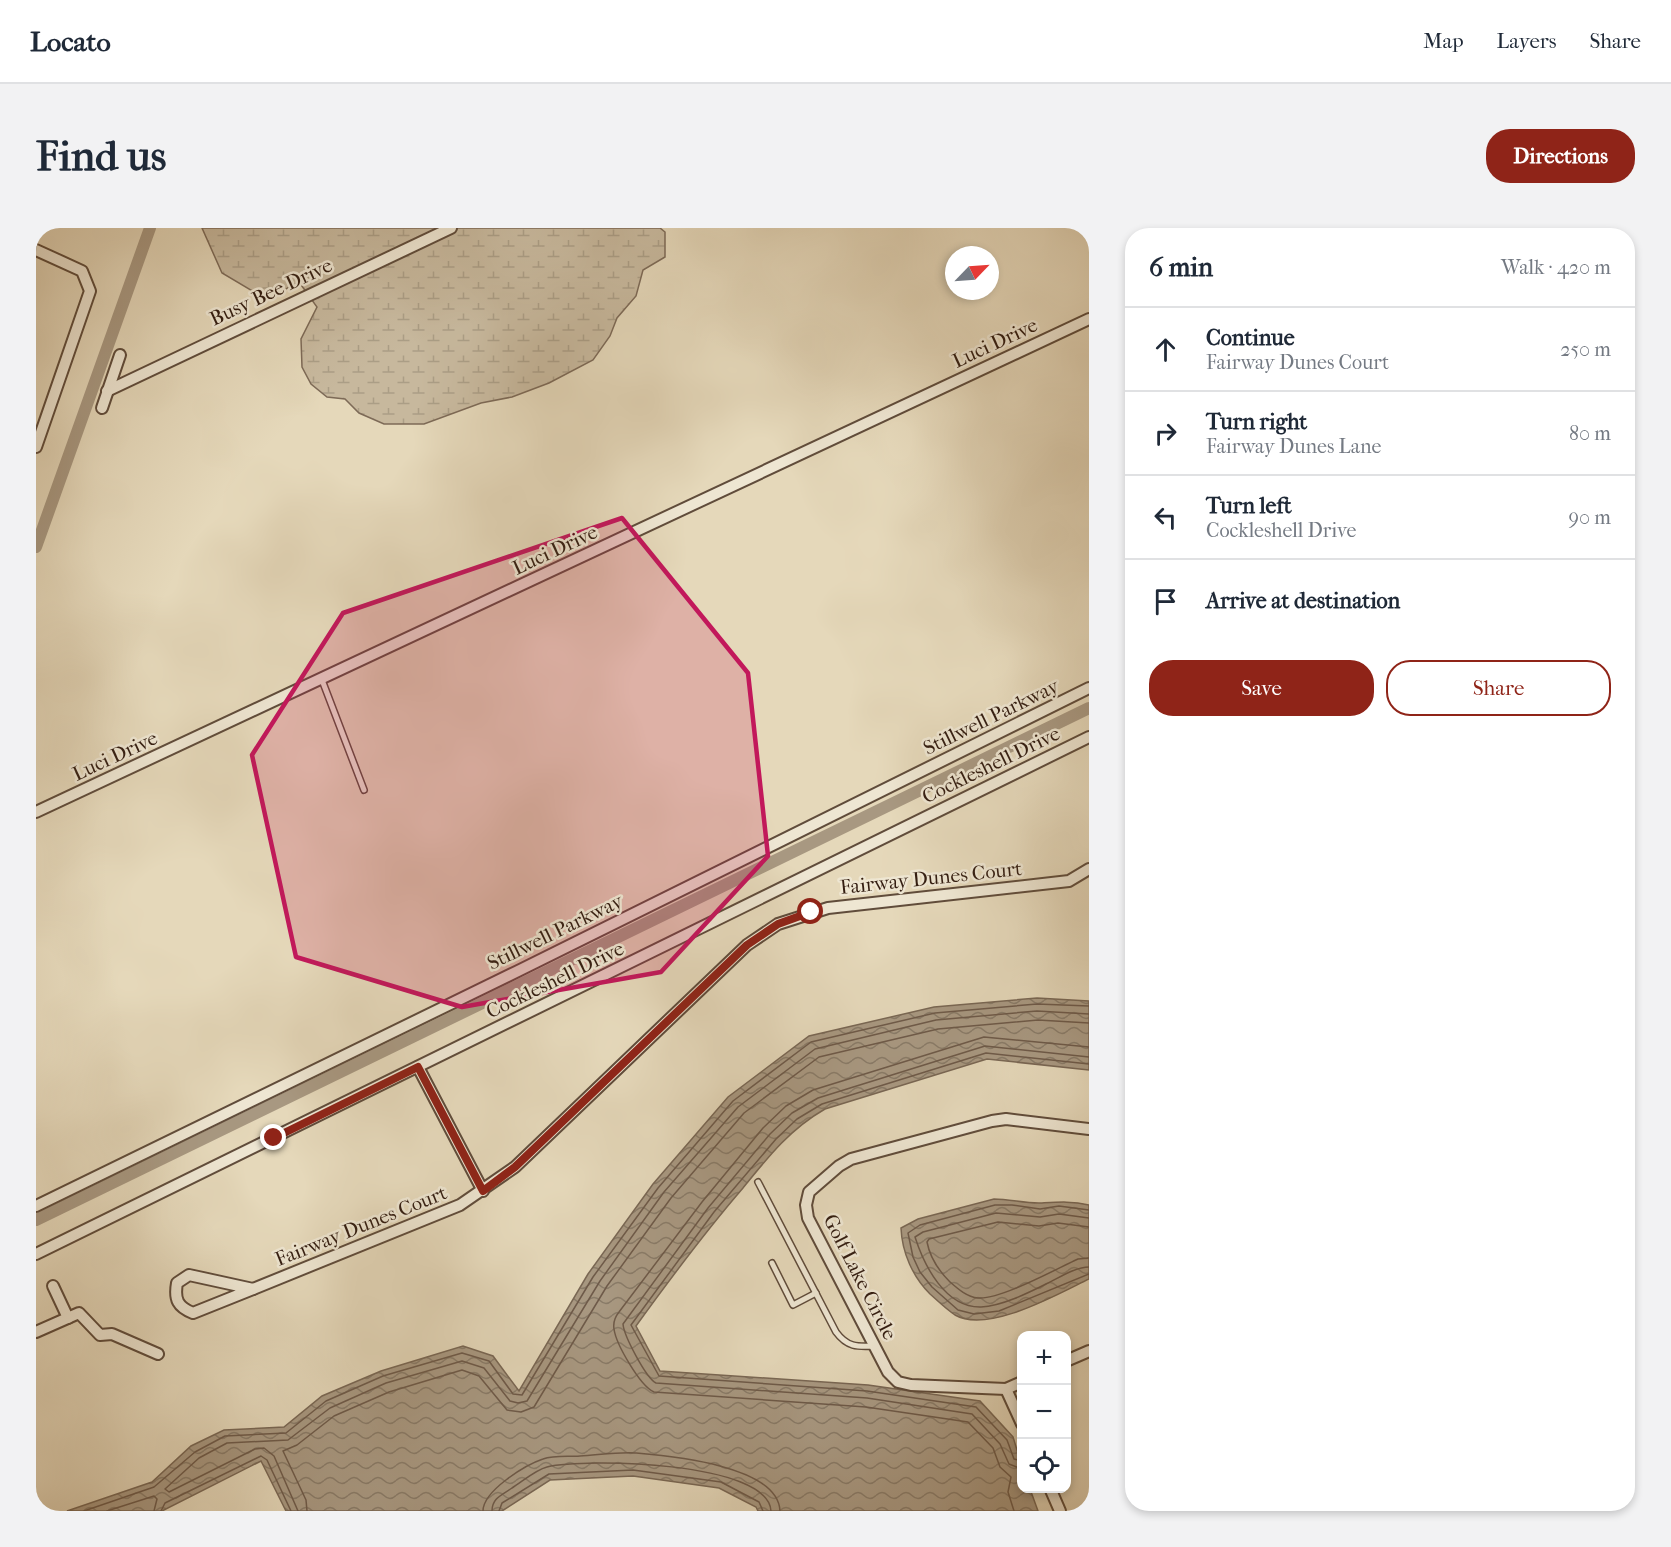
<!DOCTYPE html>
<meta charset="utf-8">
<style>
body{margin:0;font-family:"IM FELL French Canon",serif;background:#f2f2f3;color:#1f2937}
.controls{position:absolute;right:18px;bottom:18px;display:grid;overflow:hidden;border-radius:12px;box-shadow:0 3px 9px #0003}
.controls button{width:54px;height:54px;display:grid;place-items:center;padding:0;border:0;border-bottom:2px solid #e0e1e3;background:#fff;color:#1f2937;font:30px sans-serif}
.compass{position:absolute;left:909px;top:18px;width:54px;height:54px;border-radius:50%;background:#fff;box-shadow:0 3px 9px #0003;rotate:65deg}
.stop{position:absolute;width:18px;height:18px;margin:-14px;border:4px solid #8f2418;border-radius:50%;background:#fff}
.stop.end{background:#8f2418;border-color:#fff;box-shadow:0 2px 6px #0008}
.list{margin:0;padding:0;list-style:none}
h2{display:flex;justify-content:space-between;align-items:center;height:78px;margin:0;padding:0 24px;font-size:26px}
h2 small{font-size:20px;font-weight:400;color:#747a83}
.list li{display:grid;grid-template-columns:39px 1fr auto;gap:18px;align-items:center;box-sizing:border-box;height:84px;padding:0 24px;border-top:2px solid #e0e1e3}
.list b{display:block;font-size:22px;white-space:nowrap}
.list p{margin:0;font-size:20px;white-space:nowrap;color:#747a83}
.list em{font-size:20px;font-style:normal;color:#747a83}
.actions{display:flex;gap:12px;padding:18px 24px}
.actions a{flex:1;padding:14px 0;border:2px solid #8f2418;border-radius:24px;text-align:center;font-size:21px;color:#8f2418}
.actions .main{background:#8f2418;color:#fff}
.icon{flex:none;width:33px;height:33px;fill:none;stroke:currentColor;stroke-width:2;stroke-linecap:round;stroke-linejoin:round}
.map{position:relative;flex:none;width:1053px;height:1283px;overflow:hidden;border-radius:24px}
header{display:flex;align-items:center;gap:36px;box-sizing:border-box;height:84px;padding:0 30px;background:#fff;border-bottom:2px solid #e0e1e3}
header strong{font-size:28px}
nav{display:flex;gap:33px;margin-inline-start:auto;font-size:21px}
.intro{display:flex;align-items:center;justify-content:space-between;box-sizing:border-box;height:144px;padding:0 36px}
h1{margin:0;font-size:42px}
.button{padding:15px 27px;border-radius:24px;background:#8f2418;color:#fff;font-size:21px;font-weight:700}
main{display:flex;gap:36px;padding:0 36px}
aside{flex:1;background:#fff;border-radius:24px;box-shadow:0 3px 9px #0003}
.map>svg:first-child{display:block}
.wetland{fill:url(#wetland-marsh);stroke:#7d6a57;stroke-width:1.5}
.water{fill:url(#water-waves);stroke:#796754;stroke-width:1.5}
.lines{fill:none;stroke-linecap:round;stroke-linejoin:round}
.shore{stroke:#6e5a49;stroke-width:1.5}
.canal{stroke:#a89881;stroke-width:12}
.lane-casing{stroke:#604c3b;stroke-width:8}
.street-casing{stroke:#604c3b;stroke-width:14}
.lane{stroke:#eee6d2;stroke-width:5}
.street{stroke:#eee6d2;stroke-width:10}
.route{stroke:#8f2418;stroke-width:8}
.marked{fill:#c2185b;fill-opacity:0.2;stroke:#c2185b;stroke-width:4.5;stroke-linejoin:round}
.labels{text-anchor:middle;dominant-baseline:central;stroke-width:5;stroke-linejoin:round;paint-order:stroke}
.street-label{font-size:20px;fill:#331d11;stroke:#eee6d2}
</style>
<header>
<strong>Locato</strong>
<nav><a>Map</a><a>Layers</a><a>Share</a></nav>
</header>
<div class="intro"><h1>Find us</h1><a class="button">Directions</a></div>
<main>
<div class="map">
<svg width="1053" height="1283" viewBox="0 0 1053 1283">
<defs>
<pattern id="wetland-marsh" width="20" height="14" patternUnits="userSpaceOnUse" patternTransform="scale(1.5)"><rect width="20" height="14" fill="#c7b89d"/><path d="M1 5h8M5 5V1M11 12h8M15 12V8" fill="none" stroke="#ab9e86"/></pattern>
<pattern id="water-waves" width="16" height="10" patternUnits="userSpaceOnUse" patternTransform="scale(1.5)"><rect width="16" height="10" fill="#a89881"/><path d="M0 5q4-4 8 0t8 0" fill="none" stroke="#897b68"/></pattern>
</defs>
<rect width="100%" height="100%" fill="#e5d8ba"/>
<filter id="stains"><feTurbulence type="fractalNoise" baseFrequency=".00333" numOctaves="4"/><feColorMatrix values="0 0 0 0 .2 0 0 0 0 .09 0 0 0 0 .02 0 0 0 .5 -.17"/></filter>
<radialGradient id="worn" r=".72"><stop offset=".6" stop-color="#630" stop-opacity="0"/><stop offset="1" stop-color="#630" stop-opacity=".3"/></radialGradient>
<!-- wetland -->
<path class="wetland" d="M166,0H624L629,4V29L607,42L600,68L581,90L574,108L557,132L513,155L476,169L445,175L388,196H348L323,185L309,171L291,169L275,156L266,139L265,111L281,79L263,54L231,71L225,68L186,45Z"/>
<!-- water -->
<g class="water">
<path d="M1001,770L1053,773V842L951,831L789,881C754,901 732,929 707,960C669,1004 634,1051 600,1098L624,1143L832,1157L944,1173L977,1209L985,1235L986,1260L994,1261L1002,1283H722L720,1279L683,1260L597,1248L514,1252L466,1283H250L225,1233L126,1283H31L116,1254L155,1218L188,1202L248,1199L286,1168L345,1143L427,1118L457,1128L483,1163L552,1046L617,956L692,869L773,808L898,779Z"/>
<path d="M958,971C974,971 991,976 1006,975C1023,974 1036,973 1053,977V1051C1022,1066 952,1106 919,1087C910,1081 902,1073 894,1066C877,1049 866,1025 865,1000L882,991Z"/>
</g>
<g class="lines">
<!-- shore -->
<g class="shore">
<path d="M1053,982L1023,978L1004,981L976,977H959L884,997L872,1005L877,1029L884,1044L896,1059L922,1082L938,1086L963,1083L1053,1046"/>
<path d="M1053,990L1023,986L1004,989L960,985L887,1004L879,1009C888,1037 909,1080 945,1079C966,1078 992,1065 1010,1056C1023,1050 1039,1039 1053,1039"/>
<path d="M1053,999L1022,995L1003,998L962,994L893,1011L891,1014C894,1030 902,1042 914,1054C922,1061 931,1069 942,1070C964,1072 1020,1041 1042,1031L1053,1030"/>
<path d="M986,1233L978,1231L971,1212L940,1179L831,1163L623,1148L595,1097L678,984L740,911L761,891L786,876L950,825L1053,836"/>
<path d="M986,1241L973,1236L964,1216L936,1186L831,1170L620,1155C610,1150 588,1108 587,1096L672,980L734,906L756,885L782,870L949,818L1053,829"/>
<path d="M48,1283L118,1259L159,1224L189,1208L250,1205L290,1173L347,1148L426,1125L453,1133L477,1166L486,1167L557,1049L622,960L697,873L775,814L899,785L1001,776L1053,778"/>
<path d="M71,1283L118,1268L121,1271L118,1283"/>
<path d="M125,1283L129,1275L225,1228L231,1232L255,1283"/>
<path d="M262,1283L238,1228L228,1220L219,1221L133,1264L129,1261L163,1230L191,1215L252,1212L294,1180L350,1155L426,1133L448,1140L474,1173L482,1175L491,1173L564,1053L628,964L702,879L779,821L900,792L1001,783L1053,786"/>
<path d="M271,1283L270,1272L247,1223L261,1217L298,1188L353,1164L426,1142L443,1148L471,1182L485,1184L498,1179L571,1058L635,970L708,885L783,829L902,801L1002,792L1053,795"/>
<path d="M447,1283C447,1263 489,1237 507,1231C518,1227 532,1229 544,1228C562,1227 581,1224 599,1225C633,1228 742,1237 744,1283"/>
<path d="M456,1283C456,1270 466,1267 476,1260C486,1254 499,1242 511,1239C548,1230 732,1233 735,1283"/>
<path d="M463,1283L466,1275L513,1246L597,1242L685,1254L723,1274L727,1283"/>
<path d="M978,1283L972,1264L975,1249L964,1239L957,1220L932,1194L830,1179L618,1164C604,1158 580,1116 578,1101C577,1095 579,1089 583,1084L666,974L727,900L750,878L777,862L948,809L1053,819"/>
</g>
<!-- canal -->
<g class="canal">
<path d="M0,319L114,0"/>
<path d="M0,992L1053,480"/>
</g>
<defs>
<g id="lane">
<path d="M286,452L328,562"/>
<path d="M722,954L800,1104C811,1119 821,1119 838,1118"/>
<path d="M736,1035L757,1077L780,1065"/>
</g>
<g id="street">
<path d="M0,22L46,43L54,63L0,219"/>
<path d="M71,163L415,0"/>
<path d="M66,180L84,127"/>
<path d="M0,584L1053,91"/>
<path d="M382,839L447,963"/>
<path d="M0,978L482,743L1053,460"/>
<path d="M0,1026L1053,509"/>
<path d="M153,1047L217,1061L157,1085C142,1079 138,1072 141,1055Z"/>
<path d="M17,1058L32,1090"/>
<path d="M217,1061L424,977L479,939L711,717L742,696L792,680L1033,653L1053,641"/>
<path d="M0,1104L43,1085L64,1107L76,1106L122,1126"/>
<path d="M1030,1133L1053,1123"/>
<path d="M986,1154L970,1161L875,1157L862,1154L852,1144L772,990L770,977L773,964L803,938L815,931L956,893L970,891L1053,901"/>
<path d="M970,1161L986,1196"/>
<path d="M1014,1260L1024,1283"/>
</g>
</defs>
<!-- lane casing -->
<use href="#lane" class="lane-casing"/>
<!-- street casing -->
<use href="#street" class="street-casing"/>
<!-- lane -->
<use href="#lane" class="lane"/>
<!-- street -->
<use href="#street" class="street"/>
</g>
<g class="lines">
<!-- route -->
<path class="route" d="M238,910L382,839L447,963L479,939L711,717L742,696L775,684"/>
</g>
<!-- marked area -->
<path class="marked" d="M586,290L712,445L732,628L625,744L426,779L260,729L216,527L307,385Z"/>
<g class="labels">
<!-- street labels -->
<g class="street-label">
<text transform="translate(235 64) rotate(-25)">Busy Bee Drive</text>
<text transform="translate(959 115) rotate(-25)">Luci Drive</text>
<text transform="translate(519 322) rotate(-25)">Luci Drive</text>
<text transform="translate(955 489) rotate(-26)">Stillwell Parkway</text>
<text transform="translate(79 528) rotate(-25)">Luci Drive</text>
<text transform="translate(955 537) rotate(-26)">Cockleshell Drive</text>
<text transform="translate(895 650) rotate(-6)">Fairway Dunes Court</text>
<text transform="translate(519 704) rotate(-26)">Stillwell Parkway</text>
<text transform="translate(519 752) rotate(-26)">Cockleshell Drive</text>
<text transform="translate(325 998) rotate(-22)">Fairway Dunes Court</text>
<text transform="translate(824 1049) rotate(63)">Golf Lake Circle</text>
</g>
</g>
<rect width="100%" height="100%" filter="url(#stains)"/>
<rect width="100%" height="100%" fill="url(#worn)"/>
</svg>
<div class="controls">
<button>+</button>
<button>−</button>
<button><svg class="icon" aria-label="locate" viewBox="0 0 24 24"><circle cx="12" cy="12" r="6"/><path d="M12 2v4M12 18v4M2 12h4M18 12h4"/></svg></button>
</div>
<svg class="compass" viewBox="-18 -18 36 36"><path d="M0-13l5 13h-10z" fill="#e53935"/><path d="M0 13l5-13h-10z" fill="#747a83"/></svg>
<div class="stop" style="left:775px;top:684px"></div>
<div class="stop end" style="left:238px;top:910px"></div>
</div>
<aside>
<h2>6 min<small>Walk · 420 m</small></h2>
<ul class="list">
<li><svg class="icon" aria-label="ahead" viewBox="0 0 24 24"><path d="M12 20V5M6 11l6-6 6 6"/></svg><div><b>Continue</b><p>Fairway Dunes Court</p></div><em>250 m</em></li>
<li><svg class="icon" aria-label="right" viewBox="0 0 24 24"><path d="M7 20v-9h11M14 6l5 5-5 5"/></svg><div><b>Turn right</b><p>Fairway Dunes Lane</p></div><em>80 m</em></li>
<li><svg class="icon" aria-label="left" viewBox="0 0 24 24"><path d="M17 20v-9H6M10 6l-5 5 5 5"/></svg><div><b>Turn left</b><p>Cockleshell Drive</p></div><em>90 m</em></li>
<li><svg class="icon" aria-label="arrive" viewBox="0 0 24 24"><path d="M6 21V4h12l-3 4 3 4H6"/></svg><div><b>Arrive at destination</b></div></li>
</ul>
<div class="actions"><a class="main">Save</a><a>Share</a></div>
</aside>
</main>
